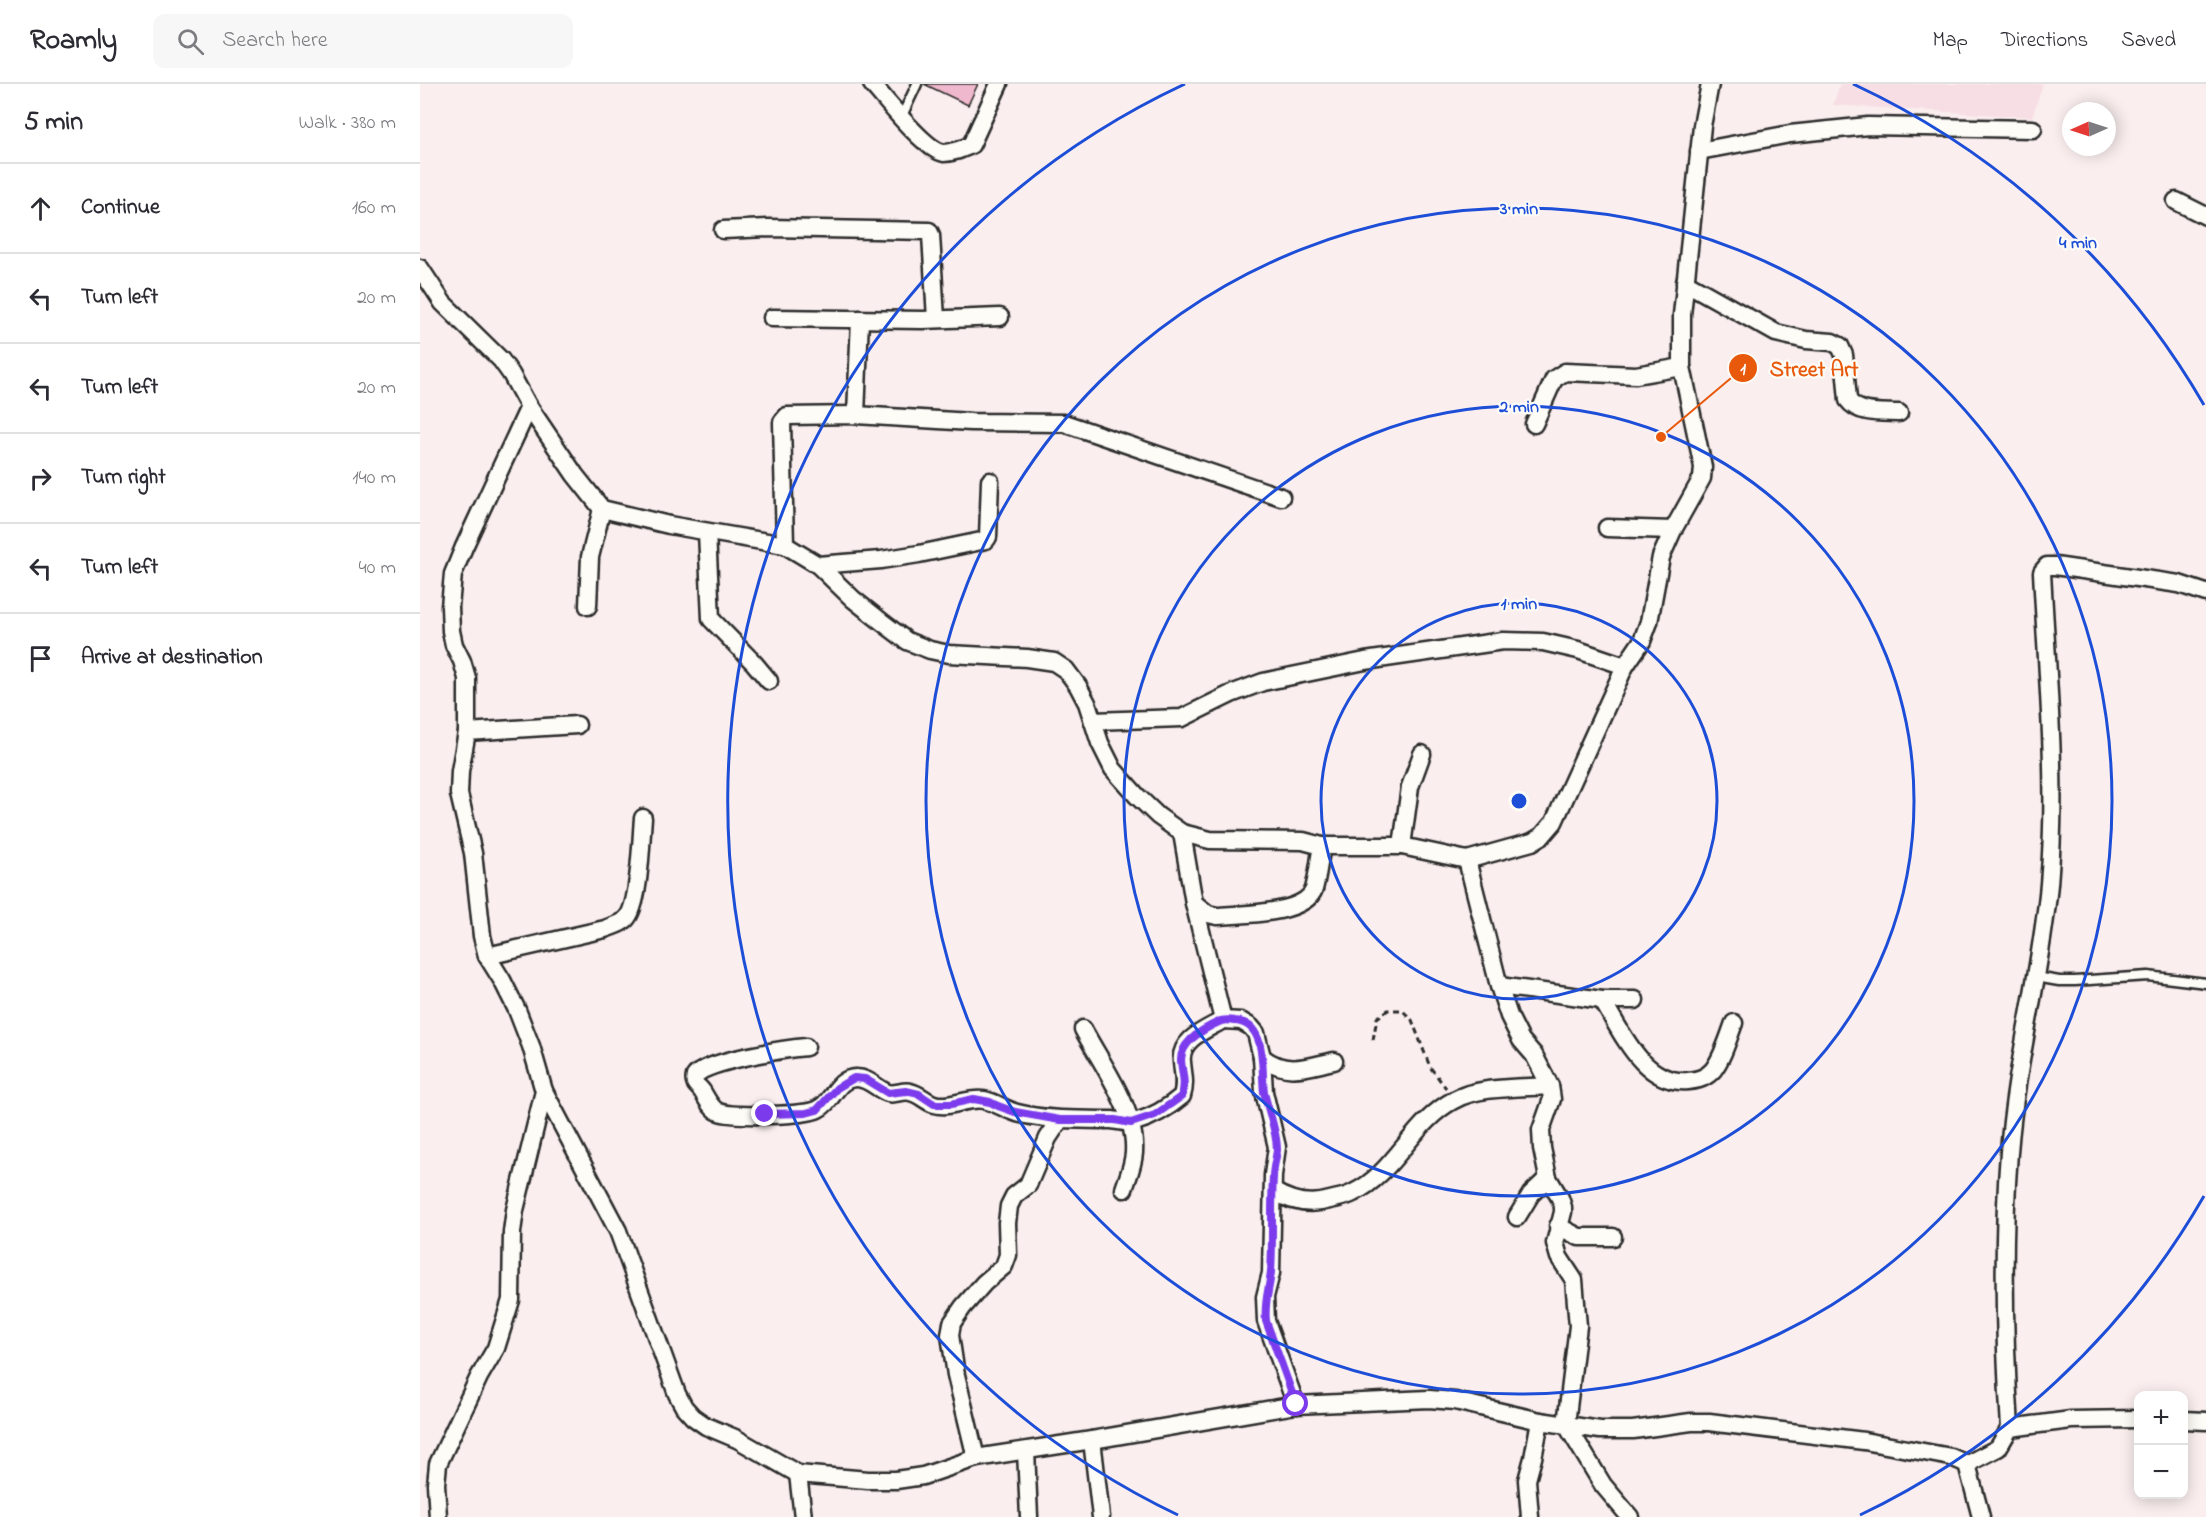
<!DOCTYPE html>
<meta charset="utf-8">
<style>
body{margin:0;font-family:"Indie Flower",sans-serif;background:#f7f7f7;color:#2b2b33}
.controls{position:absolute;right:18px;bottom:18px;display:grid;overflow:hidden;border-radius:12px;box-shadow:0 3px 15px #0003}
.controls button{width:54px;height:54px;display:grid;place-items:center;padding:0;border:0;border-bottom:2px solid #e1e1e2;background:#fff;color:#2b2b33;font:30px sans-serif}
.compass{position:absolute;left:1642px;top:18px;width:54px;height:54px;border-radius:50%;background:#fff;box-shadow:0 3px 15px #0003;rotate:267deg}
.stop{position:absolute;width:18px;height:18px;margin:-14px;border:4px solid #7c3aed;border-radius:50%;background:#fff}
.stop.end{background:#7c3aed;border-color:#fff;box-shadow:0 2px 6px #0008}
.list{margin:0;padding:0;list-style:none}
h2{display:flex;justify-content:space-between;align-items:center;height:78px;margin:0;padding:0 24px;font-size:26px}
h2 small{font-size:20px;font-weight:400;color:#7c7c81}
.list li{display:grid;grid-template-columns:39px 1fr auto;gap:18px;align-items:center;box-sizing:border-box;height:90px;padding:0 24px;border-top:2px solid #e1e1e2}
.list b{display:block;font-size:22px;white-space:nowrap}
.list em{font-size:20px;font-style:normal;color:#7c7c81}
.icon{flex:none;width:33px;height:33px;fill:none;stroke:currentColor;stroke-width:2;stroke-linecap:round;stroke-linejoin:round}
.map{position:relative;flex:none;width:1786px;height:1433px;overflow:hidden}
header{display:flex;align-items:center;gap:36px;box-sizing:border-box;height:84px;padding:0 30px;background:#fff;border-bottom:2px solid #e1e1e2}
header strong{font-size:28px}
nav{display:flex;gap:33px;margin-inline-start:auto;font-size:21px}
.search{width:420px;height:54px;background:#f7f7f7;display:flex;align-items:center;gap:15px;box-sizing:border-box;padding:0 21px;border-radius:12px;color:#7c7c81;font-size:22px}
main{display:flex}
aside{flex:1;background:#fff}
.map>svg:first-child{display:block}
.built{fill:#f7dee4}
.building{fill:#f0b8cc;stroke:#2b2b2b;stroke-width:1.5}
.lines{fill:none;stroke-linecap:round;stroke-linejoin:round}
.service-casing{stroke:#2b2b2b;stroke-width:13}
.minor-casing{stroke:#2b2b2b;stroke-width:21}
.path{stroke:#2b2b2b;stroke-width:3;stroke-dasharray:6 4.5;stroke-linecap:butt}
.service{stroke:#fdfcf7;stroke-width:8}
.minor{stroke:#fdfcf7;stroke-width:16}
.route{stroke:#7c3aed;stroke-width:8}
.ring{fill:none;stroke:#1d4ed8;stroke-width:3}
.centre{fill:#1d4ed8;stroke:#fdfcf7;stroke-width:3}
.ring-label{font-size:18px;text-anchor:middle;font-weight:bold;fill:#1d4ed8;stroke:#fdfcf7;stroke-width:4.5;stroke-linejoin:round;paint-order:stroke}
.leader{fill:none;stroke:#e8590c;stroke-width:2}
.callout-dot{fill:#e8590c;stroke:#fdfcf7;stroke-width:2}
.mark-label{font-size:18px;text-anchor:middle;font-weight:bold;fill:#fff}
.callout-label{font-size:22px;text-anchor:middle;font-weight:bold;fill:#e8590c;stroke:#fdfcf7;stroke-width:4.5;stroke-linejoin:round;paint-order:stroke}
</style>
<header>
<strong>Roamly</strong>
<div class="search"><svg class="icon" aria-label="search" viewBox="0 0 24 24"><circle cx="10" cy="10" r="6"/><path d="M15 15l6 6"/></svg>Search here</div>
<nav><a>Map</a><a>Directions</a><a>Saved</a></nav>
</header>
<main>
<aside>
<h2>5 min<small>Walk · 380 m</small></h2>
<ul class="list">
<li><svg class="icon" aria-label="ahead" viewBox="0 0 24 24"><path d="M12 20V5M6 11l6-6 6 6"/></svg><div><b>Continue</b></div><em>160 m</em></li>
<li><svg class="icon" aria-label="left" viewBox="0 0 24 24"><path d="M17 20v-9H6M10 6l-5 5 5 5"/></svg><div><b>Turn left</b></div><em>20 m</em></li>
<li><svg class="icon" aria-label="left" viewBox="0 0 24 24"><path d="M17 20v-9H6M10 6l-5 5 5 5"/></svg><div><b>Turn left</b></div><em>20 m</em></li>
<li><svg class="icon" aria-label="right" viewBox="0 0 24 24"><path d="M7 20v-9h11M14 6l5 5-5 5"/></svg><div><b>Turn right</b></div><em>140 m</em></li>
<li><svg class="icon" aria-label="left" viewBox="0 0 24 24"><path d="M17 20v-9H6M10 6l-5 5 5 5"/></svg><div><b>Turn left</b></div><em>40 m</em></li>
<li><svg class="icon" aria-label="arrive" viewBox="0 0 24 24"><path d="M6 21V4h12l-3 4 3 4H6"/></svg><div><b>Arrive at destination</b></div></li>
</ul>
</aside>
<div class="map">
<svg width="1786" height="1433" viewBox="0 0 1786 1433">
<rect width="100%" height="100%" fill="#faeeee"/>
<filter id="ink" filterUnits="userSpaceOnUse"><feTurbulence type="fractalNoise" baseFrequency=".0167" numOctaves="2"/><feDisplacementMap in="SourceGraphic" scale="12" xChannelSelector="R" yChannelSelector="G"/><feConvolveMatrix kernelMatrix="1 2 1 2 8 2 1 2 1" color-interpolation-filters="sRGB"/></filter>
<g filter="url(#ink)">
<!-- built -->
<path class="built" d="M1420,0H1623L1612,33L1413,21Z"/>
<!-- building -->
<path class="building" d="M504,0H558L548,21Z"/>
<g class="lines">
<defs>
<g id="service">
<path d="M481,34L497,0"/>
<path d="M1616,893L1639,897H1655L1728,892L1786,899"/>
</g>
<g id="minor">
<path d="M452,0C465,15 506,67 524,69C533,69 542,65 551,61L579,0"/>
<path d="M1279,67L1370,50L1448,42L1613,45"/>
<path d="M1756,117L1786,132"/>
<path d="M303,146L348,144L509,147L511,151L516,235"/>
<path d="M0,184L23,219L81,276L91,290L109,323L155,391L182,425L249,441L365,461L398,481L433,515L462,538L487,557L510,566L529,570L607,574L634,578L646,586L658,602L667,619L680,659L693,685L717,712L738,732L762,749L790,756L883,757L902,762H982L1047,776L1112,758L1122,752L1134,738L1205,582L1222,557L1229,538L1241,473L1253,446L1282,394L1283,383L1262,283V231L1282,42L1290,0"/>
<path d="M1265,198L1356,249L1386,256L1412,258L1420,262L1424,271L1428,316C1439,331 1463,328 1479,329"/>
<path d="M352,234L503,236L580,233"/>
<path d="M436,331L440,235"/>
<path d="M1114,340L1134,295L1145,288L1216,291L1262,283"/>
<path d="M1187,444L1253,446"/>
<path d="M287,448L291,535L334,579L349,597"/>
<path d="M365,461L362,338L367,332L436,331L551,338L644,339L861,413"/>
<path d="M398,481L461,476L499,470L566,456L568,453L570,397"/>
<path d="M168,522L170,473L182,425"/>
<path d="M673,637L762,634L811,610L843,598L945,577L1083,557L1123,558L1158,566L1205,582"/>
<path d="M47,648L157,641"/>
<path d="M762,749L774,819L803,936L821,937L831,943L836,949L842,973L844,1008L857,1063L853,1091L851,1189L845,1213L846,1237L876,1321"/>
<path d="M982,762L990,703L1002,670"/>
<path d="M1047,776L1079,902L1089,932L1101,956L1114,971L1130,1002L1132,1015L1121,1046L1122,1064L1128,1094L1140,1114L1143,1123V1128L1135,1159L1139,1173L1154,1196L1158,1242L1146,1340L1183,1401L1210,1433"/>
<path d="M774,819L788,830L797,832C821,830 885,831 894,805C898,791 899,776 902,762"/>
<path d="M67,872L185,845C192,842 201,840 206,835C220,821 221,755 223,734"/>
<path d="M1079,902L1182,916H1215"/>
<path d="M1182,916C1202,948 1223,1001 1268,997C1278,996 1286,994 1293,986C1303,973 1308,955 1314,939"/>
<path d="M663,945C682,981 717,1027 714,1069C713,1082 708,1093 704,1105"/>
<path d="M386,963C365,965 285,977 275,992C273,1000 277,1001 282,1007C286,1013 291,1025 299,1028C312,1033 385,1032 398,1025C413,1018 416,995 435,994C448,993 457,1005 468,1009C475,1011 483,1006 490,1008C500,1010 505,1017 514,1020C530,1025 547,1013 564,1016C575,1018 586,1026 597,1029C629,1037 660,1035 692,1036C700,1037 707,1040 715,1038C733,1033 748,1024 762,1012C766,999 763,991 762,978C759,955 786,946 803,936"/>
<path d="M842,973C867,992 886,983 914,977"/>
<path d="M124,1007L198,1147L257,1310L264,1323L273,1333L286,1342L317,1355L378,1390L448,1396H476L503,1392L556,1374L672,1356L876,1321L1009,1315L1035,1317L1120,1337L1180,1346H1213L1271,1338H1289L1444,1357L1531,1373L1547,1380L1578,1364L1590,1344L1651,1336L1718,1335"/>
<path d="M853,1107C871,1118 890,1122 910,1116C917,1114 926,1113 933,1109C975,1089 992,1038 1034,1016C1059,1002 1101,1004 1130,1002"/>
<path d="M1097,1133L1111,1110L1128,1094"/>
<path d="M1138,1142L1159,1153H1193"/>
<path d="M1764,1336L1786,1337"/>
<path d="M1590,1344C1584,1252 1582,1160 1589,1068C1596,977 1621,890 1629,800C1638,698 1627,589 1622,488L1627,482H1635L1759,500L1786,509"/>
<path d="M672,1356L681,1433"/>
<path d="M606,1367L609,1433"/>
<path d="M556,1374L536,1291L530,1251L532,1239L543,1223L564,1199L584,1182L588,1171L587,1139L589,1122L594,1112L608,1101L628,1054L640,1036"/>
<path d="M1547,1380L1561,1433"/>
<path d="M378,1390L383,1433"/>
<path d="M18,1433L16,1400L18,1380L59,1293L76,1264L91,1216L92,1148L95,1126L124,1007L111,962L97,926L82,896L67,872L62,852L53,769L39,710L40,687L47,648V594L42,577L34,561L31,547L30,523L33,490L44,463L109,323"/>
<path d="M1110,1433L1107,1396L1113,1374L1120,1337"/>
</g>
</defs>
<!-- service casing -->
<use href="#service" class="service-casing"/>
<!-- minor casing -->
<use href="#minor" class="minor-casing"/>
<!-- path -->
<path class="path" d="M953,956L957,934L968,926H982L992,936L1010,983L1026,1004"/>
<!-- service -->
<use href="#service" class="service"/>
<!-- minor -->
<use href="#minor" class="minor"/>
</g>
</g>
<g class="lines" filter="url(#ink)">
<!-- route -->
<path class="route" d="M345,1030L386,1029L397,1026L417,1004L434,994L445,995L468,1009L486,1007L499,1010L514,1020H531L554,1015L570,1018L578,1022L595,1028L640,1036H695L711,1039L735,1031L762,1012C766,996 762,991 761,976C761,957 785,944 801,937C805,936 810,936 814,937C848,938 841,985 844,1008C848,1027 857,1046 857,1066C856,1075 853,1084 853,1093C851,1124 853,1156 851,1188C849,1207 844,1218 846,1237L876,1320"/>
</g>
<!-- distance rings -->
<g class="ring">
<circle cx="1099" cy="717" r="198"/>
<circle cx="1099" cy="717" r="395"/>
<circle cx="1099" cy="717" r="593"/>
<path d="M1784 1112A791 791 0 0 1 1440 1431M758 1431A791 791 0 0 1 765 0M1433 0A791 791 0 0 1 1784 321"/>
</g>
<circle cx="1099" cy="717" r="9" class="centre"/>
<g class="ring-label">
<text x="1099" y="130">3 min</text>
<text x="1658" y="164">4 min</text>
<text x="1099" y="328">2 min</text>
<text x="1099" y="525">1 min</text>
</g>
<!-- callouts -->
<path class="leader" d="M1241 353L1323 284"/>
<g class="callout-dot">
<circle cx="1241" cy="353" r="6"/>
<circle cx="1323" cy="284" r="15"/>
</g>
<g class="mark-label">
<text x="1323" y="290">1</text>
</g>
<g class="callout-label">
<text x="1394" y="292">Street Art</text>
</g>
</svg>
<div class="controls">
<button>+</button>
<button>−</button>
</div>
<svg class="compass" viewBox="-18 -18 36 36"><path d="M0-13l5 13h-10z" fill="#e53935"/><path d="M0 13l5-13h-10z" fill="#7c7c81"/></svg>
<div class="stop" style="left:876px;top:1320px"></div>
<div class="stop end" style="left:345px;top:1030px"></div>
</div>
</main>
